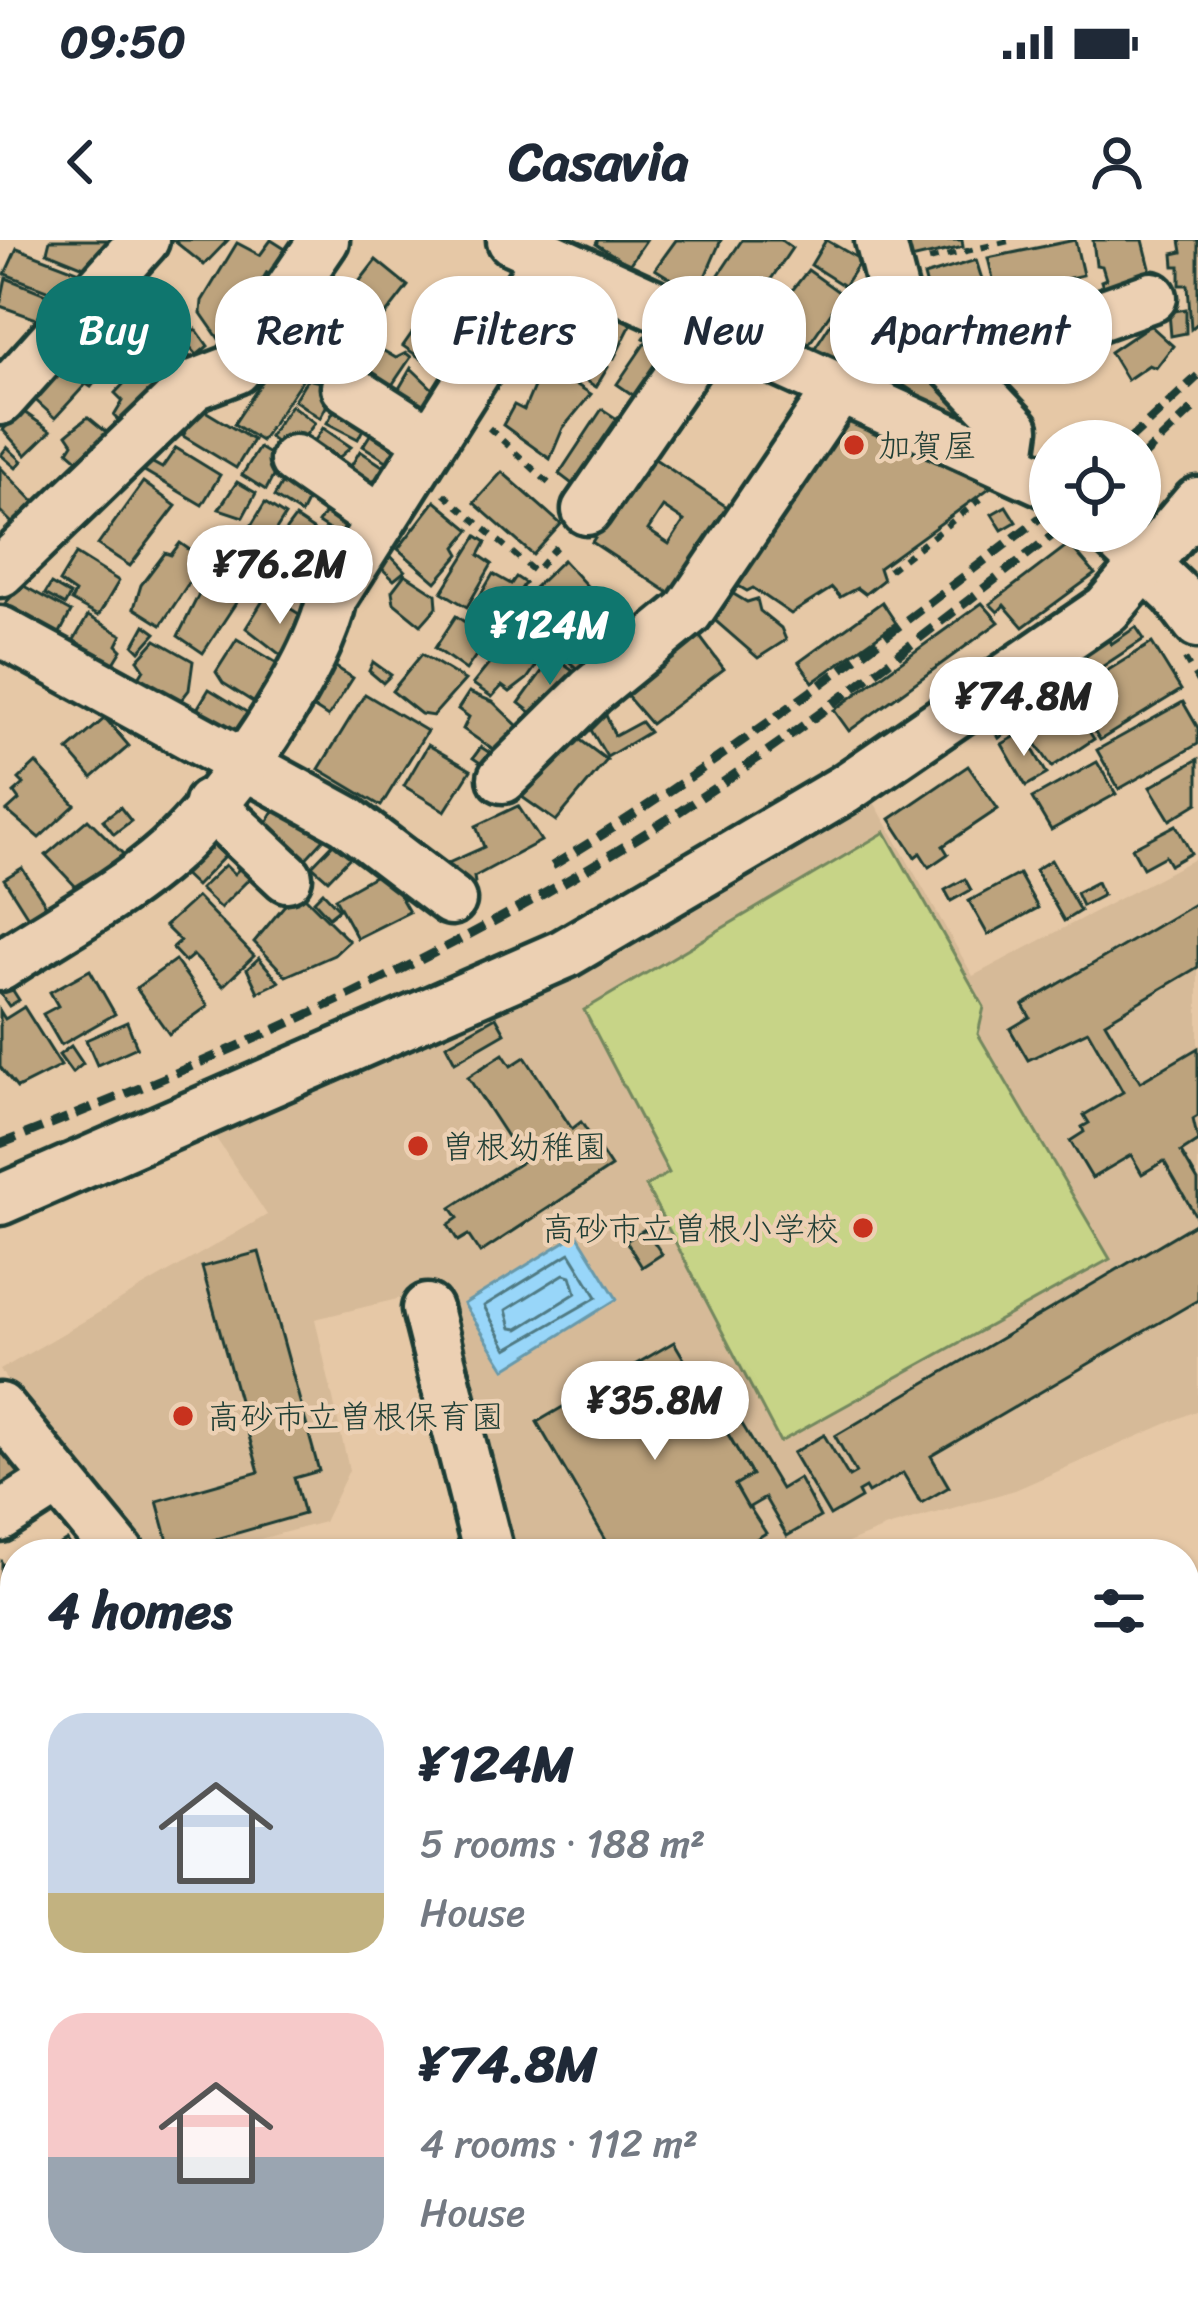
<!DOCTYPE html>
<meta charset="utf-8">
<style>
body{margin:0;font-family:Sriracha,"Klee One",sans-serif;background:#f2f2f3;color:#1f2937;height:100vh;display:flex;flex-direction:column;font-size:45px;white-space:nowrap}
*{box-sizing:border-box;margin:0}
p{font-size:39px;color:#747a83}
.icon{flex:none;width:66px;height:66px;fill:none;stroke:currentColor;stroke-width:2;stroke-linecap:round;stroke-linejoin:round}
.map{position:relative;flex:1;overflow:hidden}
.details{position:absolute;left:0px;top:1299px;width:1200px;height:771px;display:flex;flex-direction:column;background:#fff;border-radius:48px 48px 0 0;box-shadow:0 3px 9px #0004}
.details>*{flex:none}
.banner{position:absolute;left:36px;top:36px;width:1128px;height:108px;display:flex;gap:24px}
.fabs{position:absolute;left:1029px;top:180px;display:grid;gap:24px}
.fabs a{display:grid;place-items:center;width:132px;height:132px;border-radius:50%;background:#fff;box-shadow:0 3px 9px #0004;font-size:60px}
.price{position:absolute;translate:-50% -102px;padding:0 27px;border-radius:42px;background:#fff;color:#222;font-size:39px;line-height:78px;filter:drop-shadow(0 3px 6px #0008)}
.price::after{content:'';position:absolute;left:50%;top:72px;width:36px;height:27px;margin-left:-18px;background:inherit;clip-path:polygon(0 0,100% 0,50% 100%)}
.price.current{background:#0f766e;color:#fff}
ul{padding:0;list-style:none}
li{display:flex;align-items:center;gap:36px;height:300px;padding:0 48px}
li span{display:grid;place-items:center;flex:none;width:336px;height:240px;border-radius:36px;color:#555}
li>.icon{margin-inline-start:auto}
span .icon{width:144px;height:144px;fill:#fffc;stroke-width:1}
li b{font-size:51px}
h2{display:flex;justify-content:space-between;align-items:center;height:144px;padding:0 48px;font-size:51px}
.pill{padding:0 42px;border-radius:48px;background:#fff;box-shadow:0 3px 9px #0004;font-size:42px;line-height:108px}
.pill.current{background:#0f766e;color:#fff}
.status{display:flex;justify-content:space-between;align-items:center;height:84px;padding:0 60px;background:#fff;direction:ltr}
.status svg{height:33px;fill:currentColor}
header{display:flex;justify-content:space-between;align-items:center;height:156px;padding:0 48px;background:#fff;font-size:54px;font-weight:700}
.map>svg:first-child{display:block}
.built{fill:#d6ba98}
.green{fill:#c7d487;stroke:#73885e;stroke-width:3}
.water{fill:#98d6f9;stroke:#6899aa;stroke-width:3}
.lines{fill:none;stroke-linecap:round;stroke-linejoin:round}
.shore{stroke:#4f7a83;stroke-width:3}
.building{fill:#bda37d;stroke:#1f3d34;stroke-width:3;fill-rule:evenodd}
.minor-casing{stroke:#1f3d34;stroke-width:57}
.path{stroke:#1f3d34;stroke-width:6;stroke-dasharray:9 9;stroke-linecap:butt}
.minor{stroke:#ecd0b3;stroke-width:48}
.rail{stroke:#1f3d34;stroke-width:9;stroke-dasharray:18 9;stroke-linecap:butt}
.poi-dot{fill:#c8321e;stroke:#ecd0b3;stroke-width:4.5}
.labels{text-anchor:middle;stroke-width:9;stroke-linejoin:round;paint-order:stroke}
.poi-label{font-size:33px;fill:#1f3d34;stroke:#ecd0b3;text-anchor:start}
</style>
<div class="status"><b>09:50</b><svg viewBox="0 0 49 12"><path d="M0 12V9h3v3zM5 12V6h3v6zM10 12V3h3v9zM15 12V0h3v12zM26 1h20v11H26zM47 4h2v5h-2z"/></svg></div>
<header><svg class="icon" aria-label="back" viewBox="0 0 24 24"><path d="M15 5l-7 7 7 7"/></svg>Casavia<svg class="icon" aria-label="person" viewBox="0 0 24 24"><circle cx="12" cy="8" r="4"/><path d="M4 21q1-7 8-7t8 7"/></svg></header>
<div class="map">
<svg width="1198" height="2069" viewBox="0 0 1198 2069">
<rect width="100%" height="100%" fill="#e6c8a6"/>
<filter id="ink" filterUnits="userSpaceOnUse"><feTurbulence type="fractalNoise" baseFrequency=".00833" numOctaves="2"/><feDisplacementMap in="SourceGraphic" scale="24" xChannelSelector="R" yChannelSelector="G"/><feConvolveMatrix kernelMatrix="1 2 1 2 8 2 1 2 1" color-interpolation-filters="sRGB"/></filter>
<g filter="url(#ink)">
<!-- built -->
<path class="built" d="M870,555L973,736L1198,617V1170L1015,1250L887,1287L821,1314H507L475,1142L430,1051L315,1079L349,1230L324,1282L203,1314H145L59,1215L0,1130L267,975L208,886Z"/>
<!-- green -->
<g class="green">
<path d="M885,592L984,767L978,794L1110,1019L780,1202L646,946L669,933L584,770Z"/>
<path d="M1198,1393V1473L1185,1453V1400Z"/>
<path d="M1185,1500L1198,1519V1615L1185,1622Z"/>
<path d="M15,2027V2055H830L786,2069H70L54,2062L0,2069V2035Z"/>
</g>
<!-- water -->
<path class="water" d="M577,994L617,1059L505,1129L464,1064Z"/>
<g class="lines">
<!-- shore -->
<g class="shore">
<path d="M570,1013L597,1057L507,1109L484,1066Z"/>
<path d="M564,1034L571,1036L576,1053L518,1089L511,1088L506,1070Z"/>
</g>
</g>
<!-- building -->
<g class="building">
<path d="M50,0H125L101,34L47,12Z"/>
<path d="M173,0H228L204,25Z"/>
<path d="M271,0L293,14L277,36L267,32L259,45L266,52L219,99L201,73L202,61L237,3L260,15Z"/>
<path d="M598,0H646L629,25L596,4Z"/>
<path d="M676,0H721L697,55L655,29Z"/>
<path d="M742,0H781L792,8L746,76L708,51Z"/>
<path d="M826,0L861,20L844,46L811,25Z"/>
<path d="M906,0H962L963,7L911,19Z"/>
<path d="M1075,0L1083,35L997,55L988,18Z"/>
<path d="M1093,0H1143L1154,44L1104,51L1101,41L1106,39L1102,26L1096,25Z"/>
<path d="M1180,0H1198V83L1191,89L1188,45H1180V26H1174L1173,14L1182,12Z"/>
<path d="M17,8L88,35L67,58L5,34Z"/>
<path d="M376,20L408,46L384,77L352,51Z"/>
<path d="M976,20L985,49L932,66L924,36Z"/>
<path d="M808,30L843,55L809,104L781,84L787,74L780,66Z"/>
<path d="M134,36L160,49L149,73L122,56Z"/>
<path d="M6,38L68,63L56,86L0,66Z"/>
<path d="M1071,42L1077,63L1059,68L1054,46Z"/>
<path d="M1042,47L1052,83L963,106L953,73Z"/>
<path d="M588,48L637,73L614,118L588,108L560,84L574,58L580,60Z"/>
<path d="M323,50L350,68L261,201L234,184Z"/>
<path d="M850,54L884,79L852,134L814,109Z"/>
<path d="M118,67L143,83L128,109L104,93Z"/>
<path d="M1186,69V93L1171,96L1169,72Z"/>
<path d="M428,70L461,94L457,99L477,113L456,143L403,106Z"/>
<path d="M352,71L366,80L358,91L372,100L361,118L348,109L335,124L323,117Z"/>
<path d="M657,79L691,103L678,120L644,98Z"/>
<path d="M552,81L608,127L596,147L533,106Z"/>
<path d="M82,84L109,99L95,124L67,106Z"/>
<path d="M1150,85L1173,106L1156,128L1149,125L1127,140L1110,112Z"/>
<path d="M196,89L208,106L197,115L184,100Z"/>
<path d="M164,90L192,119L125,187L114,176L123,161L115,153L132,135L125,127Z"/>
<path d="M887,96L944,134L968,160L955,179L903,145L897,151L862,133Z"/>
<path d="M645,103L675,123L646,164L617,144Z"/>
<path d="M111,104L123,109L115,121L105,115Z"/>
<path d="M377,107L396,118L406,113L411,117L386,154L358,135Z"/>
<path d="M66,118L82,134L87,127L100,136L91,147L86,144L55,178L30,155Z"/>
<path d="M411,128L441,157L427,180L393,159Z"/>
<path d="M552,129L591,154L563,188L550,219L503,185L514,165L524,170L536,142L543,144Z"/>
<path d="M307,139L337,146L320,178L294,160Z"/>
<path d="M341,158L366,183L358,199L327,183Z"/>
<path d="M291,165L315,183L292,213L269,197Z"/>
<path d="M841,166L979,231L991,247L879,328L883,340L865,354L857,348L840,357L832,348L791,374L753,348L747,351L730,341Z"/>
<path d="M200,168L253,200L236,228L183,196Z"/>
<path d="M602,169L629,187L584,253L559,234Z"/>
<path d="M21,170L51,191L26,215L3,190Z"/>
<path d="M88,177L110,195L83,224L68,211L73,203L67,194Z"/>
<path d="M378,182L408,202L393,225L363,206Z"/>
<path d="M323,188L351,207L333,223L310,208Z"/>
<path d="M7,207L22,221L16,228L1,215Z"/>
<path d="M176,208L220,235L202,265L136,226L140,216L162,228Z"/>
<path d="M259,208L276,218L278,227L266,250L242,235Z"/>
<path d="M360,211L390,231L375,252L347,233Z"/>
<path d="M649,215L736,273L678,359L592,302ZM663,267L684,281L669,304L648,290Z"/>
<path d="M0,227L40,268L18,289L0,271Z"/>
<path d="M288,232L310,256L301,274L274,257Z"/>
<path d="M502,232L561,284L533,315L474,263Z"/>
<path d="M143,242L176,266L130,326L98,305Z"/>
<path d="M237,242L256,253L243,277L219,269Z"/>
<path d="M435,261L470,290L456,307L460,314L436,342L398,309Z"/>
<path d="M265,263L285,276L271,298L251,286Z"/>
<path d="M332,263L359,283L346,301L318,283Z"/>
<path d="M1006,266L1016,282L1002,290L992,274Z"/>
<path d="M295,278L313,290L304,305L296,301L285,315L274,306Z"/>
<path d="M477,296L486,302L479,315L492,324L467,367L442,352Z"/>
<path d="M323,297L343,311L324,340L303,326Z"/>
<path d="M180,303L204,320L161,385L134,368L141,345L165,313L171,315Z"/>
<path d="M1069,304L1095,334L1023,387L1004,365L998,372L990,364Z"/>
<path d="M385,310L405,331L394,340L375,322Z"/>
<path d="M76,314L119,341L98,376L71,361L75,353L59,342Z"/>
<path d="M563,320L598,358L554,406L514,367Z"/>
<path d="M222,330L247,346L203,413L178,396L206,340Z"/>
<path d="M405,334L436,354L437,367L421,385L394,363L392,351Z"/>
<path d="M493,334L511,344L516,337L525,343L499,382L471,371Z"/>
<path d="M51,344L70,355L65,365L45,354Z"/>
<path d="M22,345L71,372L54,404L0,369Z"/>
<path d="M720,346L747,362L757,359L760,371L781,388L786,400L758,418L703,370Z"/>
<path d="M267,354L317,385L287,420L246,388Z"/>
<path d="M608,362L642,393L608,420L578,391Z"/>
<path d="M882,362L896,383L813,442L799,422Z"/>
<path d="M982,363L999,382L849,491L834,470Z"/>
<path d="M88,376L122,395L117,405L122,410L105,438L65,415Z"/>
<path d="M456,376L488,398L466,430L435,408Z"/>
<path d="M145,385L156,393L140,411L134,405Z"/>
<path d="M1136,387L1144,399L1070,448L1056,427L1105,394L1111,404Z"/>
<path d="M513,393L525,400L530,397L546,412L527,439L510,452L502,446L492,457L473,444L501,409L499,394Z"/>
<path d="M575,393L599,417L583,434L558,412Z"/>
<path d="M697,393L724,429L651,484L626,455Z"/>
<path d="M237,399L287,429L258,465L223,443L216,432Z"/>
<path d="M156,400L193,421L189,450L172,472L136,442L144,429L138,420Z"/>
<path d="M1152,403L1181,450L1100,500L1071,453Z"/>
<path d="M422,414L465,440L433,476L421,474L392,451Z"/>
<path d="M553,416L583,437L542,481L519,463Z"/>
<path d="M373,422L391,435L383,443L369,431Z"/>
<path d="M331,424L353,438L328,477L305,462Z"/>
<path d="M1053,428L1069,454L1020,481L1011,467L1023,460L1018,451Z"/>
<path d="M209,449L258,479L231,510L191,479Z"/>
<path d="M469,452L493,462L524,492L506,519L463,489L469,477L458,469Z"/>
<path d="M365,454L427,491L381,566L319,529Z"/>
<path d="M1069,461L1094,499L1052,527L1031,496L1060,477L1055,470Z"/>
<path d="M1183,462L1198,488V504L1119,549L1097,510Z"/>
<path d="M1000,470L1013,488L999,498L987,477Z"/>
<path d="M606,475L615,496L641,482L649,492L607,517L591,490Z"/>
<path d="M105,478L129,506L92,538L68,510Z"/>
<path d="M1023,492L1047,534L1026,546L1002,504Z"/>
<path d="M575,496L607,520L556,581L522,557Z"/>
<path d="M428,505L471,530L445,571L404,546Z"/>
<path d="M481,507L502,521L492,531L473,518Z"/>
<path d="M1198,519V563L1170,580L1150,547Z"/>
<path d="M1097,522L1116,554L1051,590L1032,558Z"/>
<path d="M36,523L75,565L39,598L7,571L19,560L14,553L24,544L19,539Z"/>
<path d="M968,526L998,569L943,606L948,614L929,627L920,613L915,617L890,579Z"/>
<path d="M282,557L334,588L300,625L262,591Z"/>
<path d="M518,566L541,601L474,637L475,643L459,653L433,630L484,607L476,586Z"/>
<path d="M120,567L131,581L114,594L103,580Z"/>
<path d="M88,579L130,621L78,649L46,615Z"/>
<path d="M1176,585L1191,613L1170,625L1165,616L1143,628L1132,608Z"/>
<path d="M204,596L225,616L196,646L175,626Z"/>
<path d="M339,598L355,612L328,640L312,626Z"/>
<path d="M1051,620L1080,671L1064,681L1035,630Z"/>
<path d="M225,625L234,634L240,628L251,637L220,668L200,649Z"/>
<path d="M22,628L46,665L28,677L4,639Z"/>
<path d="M385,630L409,672L357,698L335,658Z"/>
<path d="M1019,634L1038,668L988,695L969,661Z"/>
<path d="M965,639L971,650L951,661L945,650Z"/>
<path d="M1097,642L1103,655L1082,666L1076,653Z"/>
<path d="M323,652L339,669L329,677L314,661Z"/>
<path d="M303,655L349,701L334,715L286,736L254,702L284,666Z"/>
<path d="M197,657L254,716L223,746L193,715L185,722L172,708L180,701L165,686Z"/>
<path d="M1198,662V727L1105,782L1140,842L1198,808V876L1193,879L1198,901L1181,912L1198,941V980L1164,921L1142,934L1131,915L1092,938L1070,901L1084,892L1082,887L1089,883L1084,875L1123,852L1088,791L1028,820L1010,789L1030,777L1023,765Z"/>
<path d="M259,718L279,742L258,752L247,729Z"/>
<path d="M175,720L208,766L169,794L136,748Z"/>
<path d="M90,730L115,774L61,805L43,774L58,766L50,752Z"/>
<path d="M5,738L19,760L9,766L0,753Z"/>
<path d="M24,767L61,826L17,848L0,827V771L5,779Z"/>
<path d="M496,777L505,793L455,822L446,805Z"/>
<path d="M127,782L137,807L97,825L86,800Z"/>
<path d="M71,806L83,824L72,833L59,815Z"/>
<path d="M503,814L511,826L525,817L572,889L581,882L611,927L480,1013L468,995L458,1001L448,985L458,978L451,968L523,921L468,837Z"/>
<path d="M1198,982V1060L931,1216L949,1247L921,1263L903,1233L868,1253L865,1248L858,1252L861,1258L830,1276L793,1213L824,1195L849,1237L856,1233L835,1196Z"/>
<path d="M645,989L662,1014L642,1027L626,1001Z"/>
<path d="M259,1012L319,1231L294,1238L304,1274L171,1312L157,1261L259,1232L202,1027Z"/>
<path d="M674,1102L752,1235L735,1245L766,1293L731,1314H614L537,1182Z"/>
<path d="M721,1149L781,1249L799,1238L820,1277L787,1296L765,1258L748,1268L735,1245L752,1235L707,1158Z"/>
<path d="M0,1192L30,1231L0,1254Z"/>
<path d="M67,1300L76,1314H44Z"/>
<path d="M2,1323L15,1342V1412L8,1417L0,1404Z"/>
<path d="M1198,1623V1678L1189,1683L1185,1630Z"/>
<path d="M1186,1694L1198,1714V1775L1185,1779Z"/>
<path d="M1185,1845L1191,1857L1198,1854V1909L1185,1914Z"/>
<path d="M1198,1941V1974L1185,1976V1942Z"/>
<path d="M1192,2033L1198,2040V2069H1166L1159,2061L1166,2055H1185V2039Z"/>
<path d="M937,2055L944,2065L960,2058L965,2069H913Z"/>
<path d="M1054,2055H1082L1088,2069H1025Z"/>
</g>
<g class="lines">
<!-- minor casing -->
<g class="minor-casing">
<g id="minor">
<path d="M512,0L1050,244"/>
<path d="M880,0L897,66L1014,189L1009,224"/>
<path d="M955,127L1152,57"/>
<path d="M346,147L431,201"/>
<path d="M0,160L144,0"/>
<path d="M295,220L381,280"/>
<path d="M587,270L711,90"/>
<path d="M1110,291L1176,354L1198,383"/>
<path d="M0,332L194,145L236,129L324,0"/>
<path d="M0,391L346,580L451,660"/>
<path d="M503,538L591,451L688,372L840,148"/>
<path d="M209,564L287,637"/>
<path d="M0,726C55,689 120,656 169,612C225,562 317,430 332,358L548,17"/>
<path d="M0,960L564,714L845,549L1107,369L1198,262"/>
<path d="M427,1069L489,1314"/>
<path d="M0,1168L120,1314"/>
<path d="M0,1277L58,1240"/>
<path d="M1185,1379L1198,1372"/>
<path d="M1185,1482L1198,1502"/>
<path d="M1190,1803L1198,1822"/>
<path d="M0,1995L15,1987"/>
<path d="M1185,2005L1198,2004"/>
<path d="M1128,2055L1132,2069"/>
<path d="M985,2062L1000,2055"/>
</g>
</g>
<!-- path -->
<g class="path">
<path d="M929,20L1013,0"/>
<path d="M489,188L554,248"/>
<path d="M444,254L535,332L561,301"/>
<path d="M889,330L981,259"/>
<path d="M1185,419L1198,442"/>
<path d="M1185,1609L1198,1602"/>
<path d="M59,2055L66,2069"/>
<path d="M572,2055L576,2069"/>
<path d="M93,2069L206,2055"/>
</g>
<!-- minor -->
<use href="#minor" class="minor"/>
<!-- rail -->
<g class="rail">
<path d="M1128,201L1198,136"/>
<path d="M1140,219L1198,164"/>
<path d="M552,626C727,520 888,395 1050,270"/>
<path d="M0,904C235,813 466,710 677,573C809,487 933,387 1058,291"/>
</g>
</g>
</g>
<!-- markers -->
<g class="poi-dot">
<circle cx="854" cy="205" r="12"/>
<circle cx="418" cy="906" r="12"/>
<circle cx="863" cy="988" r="12"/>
<circle cx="183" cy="1176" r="12"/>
</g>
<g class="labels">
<!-- poi labels -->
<g class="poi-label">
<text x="878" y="217">加賀屋</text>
<text x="442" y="918">曽根幼稚園</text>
<text x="839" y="1000" text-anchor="end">高砂市立曽根小学校</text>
<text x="207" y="1188">高砂市立曽根保育園</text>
</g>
</g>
</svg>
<div class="fabs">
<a><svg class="icon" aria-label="locate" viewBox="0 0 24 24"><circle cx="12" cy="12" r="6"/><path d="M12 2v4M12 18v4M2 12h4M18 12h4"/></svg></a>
</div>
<b class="price" style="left:280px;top:387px">¥76.2M</b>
<b class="price current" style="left:550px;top:448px">¥124M</b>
<b class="price" style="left:1024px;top:519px">¥74.8M</b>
<b class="price" style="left:655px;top:1223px">¥35.8M</b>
<div class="banner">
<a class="pill current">Buy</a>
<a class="pill">Rent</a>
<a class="pill">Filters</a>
<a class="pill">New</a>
<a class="pill">Apartment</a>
</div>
<section class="details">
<h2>4 homes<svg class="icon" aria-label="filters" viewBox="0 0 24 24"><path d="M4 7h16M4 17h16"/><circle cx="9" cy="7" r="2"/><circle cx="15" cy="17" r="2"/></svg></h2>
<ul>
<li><span style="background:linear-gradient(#c9d6e8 75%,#c2b280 0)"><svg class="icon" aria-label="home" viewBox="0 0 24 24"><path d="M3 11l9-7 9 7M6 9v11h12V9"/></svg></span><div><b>¥124M</b><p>5 rooms · 188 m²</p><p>House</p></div></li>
<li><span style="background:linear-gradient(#f6c9c9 60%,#9aa5b1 0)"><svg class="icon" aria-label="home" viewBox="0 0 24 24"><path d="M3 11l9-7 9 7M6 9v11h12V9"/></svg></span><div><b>¥74.8M</b><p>4 rooms · 112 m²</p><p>House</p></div></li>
</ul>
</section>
</div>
